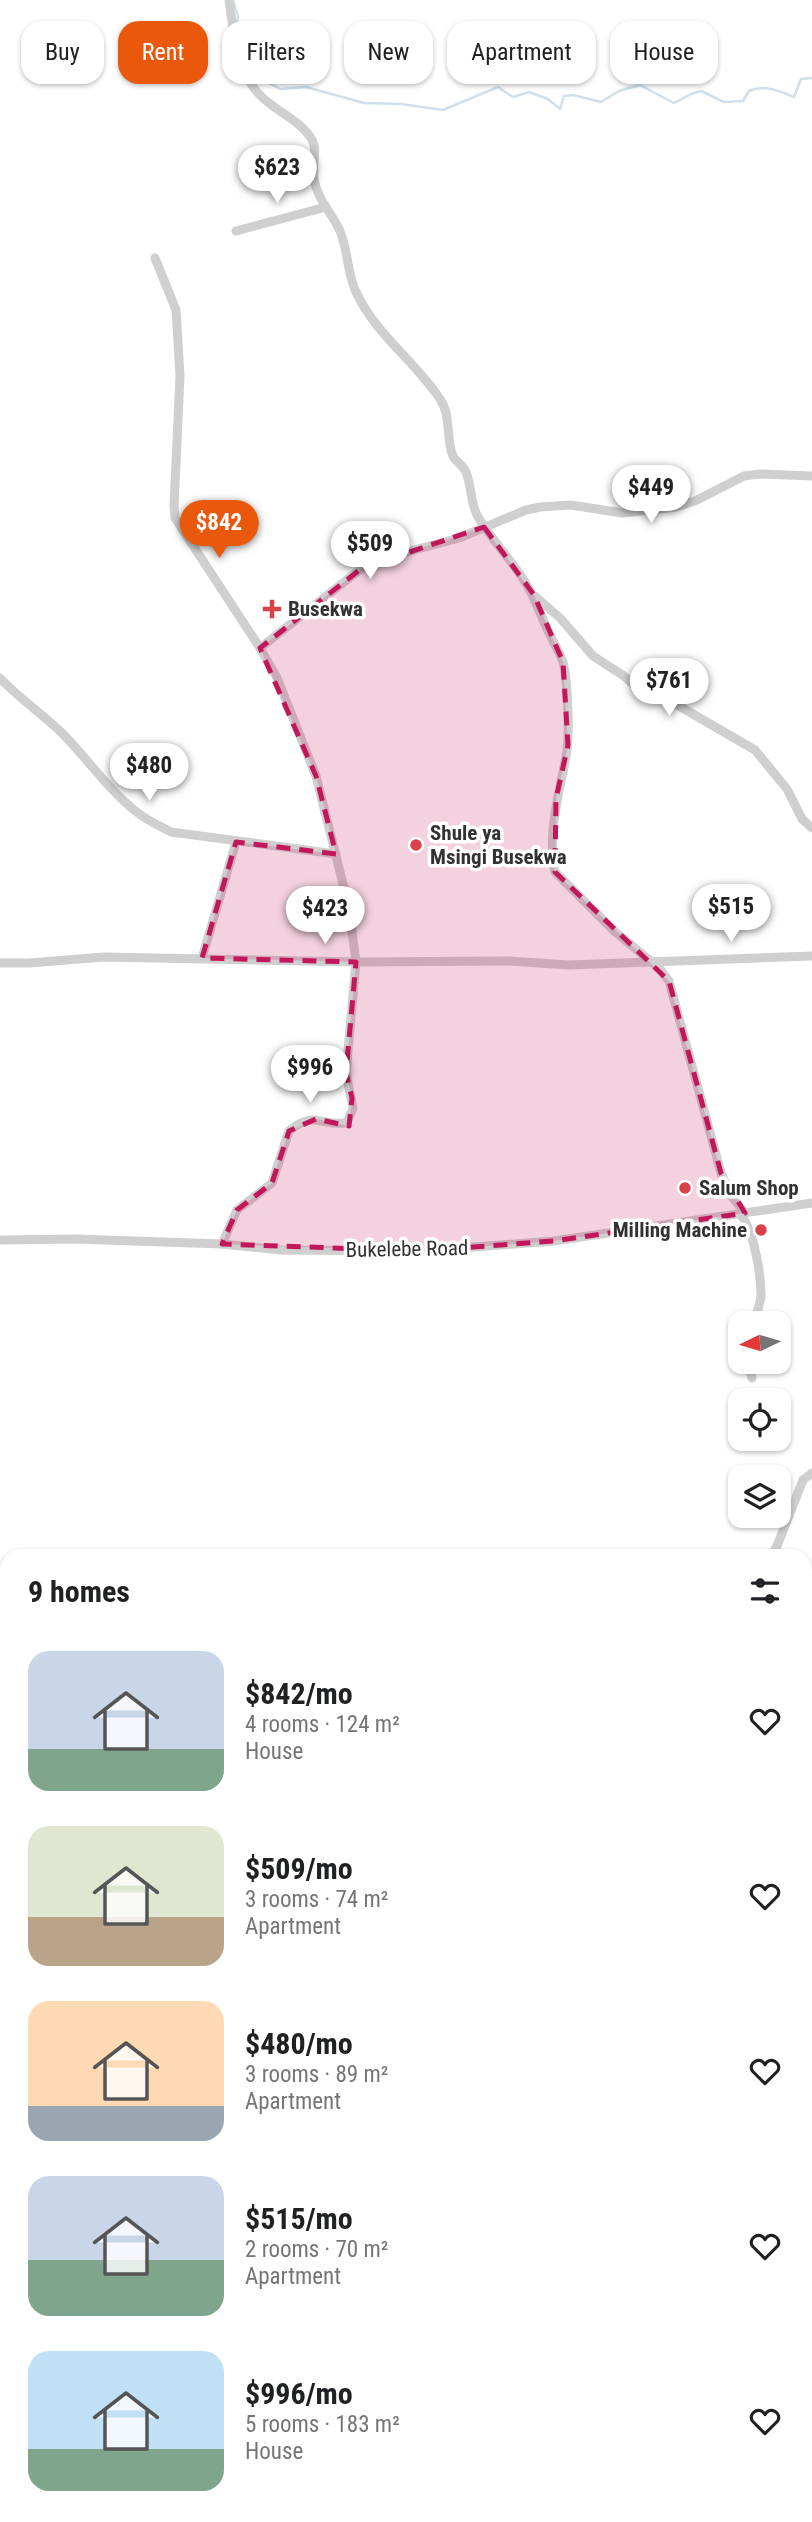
<!DOCTYPE html>
<meta charset="utf-8">
<style>
body{margin:0;font-family:"Roboto Condensed",sans-serif;background:#f6f6f6;color:#202124;height:100vh;display:flex;flex-direction:column;font-size:26px;white-space:nowrap}
*{box-sizing:border-box;margin:0}
p{font-size:23px;color:#757577}
.icon{flex:none;width:38px;height:38px;fill:none;stroke:currentColor;stroke-width:2;stroke-linecap:round;stroke-linejoin:round}
.map{position:relative;flex:1;overflow:hidden}
.sheet{position:absolute;left:0px;top:1549px;width:812px;height:975px;display:flex;flex-direction:column;background:#fff;border-radius:21px 21px 0 0;box-shadow:0 2px 5px #0004}
.sheet>*{flex:none}
.hud{position:absolute;left:21px;top:21px;width:770px;height:63px;display:flex;gap:14px}
.needle{width:46px;rotate:265deg}
.buttons{position:absolute;left:728px;top:1311px;display:grid;gap:14px}
.buttons a{display:grid;place-items:center;width:63px;height:63px;border-radius:14px;background:#fff;box-shadow:0 2px 5px #0004;font-size:35px}
.price{position:absolute;translate:-50% -60px;padding:0 16px;border-radius:24px;background:#fff;color:#222;font-size:23px;line-height:46px;filter:drop-shadow(0 2px 4px #0008)}
.price::after{content:'';position:absolute;left:50%;top:42px;width:21px;height:16px;margin-left:-10px;background:inherit;clip-path:polygon(0 0,100% 0,50% 100%)}
.price.selected{background:#ea580c;color:#fff}
ul{padding:0;list-style:none}
li{display:flex;align-items:center;gap:21px;height:175px;padding:0 28px}
li span{display:grid;place-items:center;flex:none;width:196px;height:140px;border-radius:21px;color:#555}
li>.icon{margin-inline-start:auto}
span .icon{width:84px;height:84px;fill:#fffc;stroke-width:1}
li b{font-size:30px}
h2{display:flex;justify-content:space-between;align-items:center;height:84px;padding:0 28px;font-size:30px}
.tag{padding:0 24px;border-radius:21px;background:#fff;box-shadow:0 2px 5px #0004;font-size:24px;line-height:63px}
.tag.selected{background:#ea580c;color:#fff}
.map>svg:first-child{display:block}
.lines{fill:none;stroke-linecap:round;stroke-linejoin:round}
.stream{stroke:#cfe0eb;stroke-width:2.5}
.street{stroke:#cfcfcf;stroke-width:9}
.marked{fill:#c2185b;fill-opacity:0.2;stroke:#c2185b;stroke-width:5;stroke-dasharray:14 9;stroke-linejoin:round}
.poi-dot{fill:#db4148;stroke:#fff;stroke-width:2.5}
.labels{text-anchor:middle;stroke-width:7;stroke-linejoin:round;paint-order:stroke}
.poi-label{font-size:21px;font-weight:bold;fill:#323232;stroke:#fff;text-anchor:start}
.street-label{font-size:21px;fill:#323232;stroke:#fff}
</style>
<div class="map">
<svg width="812" height="2522" viewBox="0 0 812 2522">
<rect width="100%" height="100%" fill="#fff"/>
<g class="lines">
<!-- stream -->
<g class="stream">
<path d="M233,0L238,16L237,27"/>
<path d="M239,48L260,61L264,80L280,89L306,87L364,103L401,104L443,110L498,87L513,97L529,92L548,99L560,109L564,96L573,95L601,102L619,91L640,85L674,103L691,94L701,91L724,102L743,101L749,91C764,84 779,91 794,97L801,79L812,78"/>
</g>
<!-- street -->
<g class="street">
<path d="M229,0C234,33 236,74 263,98C278,112 299,120 311,138C319,150 311,166 314,179C317,199 332,213 340,231C348,250 347,273 356,292C376,335 415,361 440,399C452,417 445,437 453,456C456,462 463,465 466,472C472,487 470,503 478,517C490,537 506,554 519,573C532,590 538,609 547,629C552,640 559,651 563,662C568,682 570,738 566,757C559,793 547,835 555,872L613,930L660,969L669,981L721,1173L732,1197L745,1213"/>
<path d="M236,231L326,207"/>
<path d="M155,258L176,310L180,376L174,506L175,518L260,648L277,678L316,776L349,908L356,962L346,1073L353,1108L348,1120L344,1123C322,1126 313,1110 289,1131L272,1183L237,1210L222,1244"/>
<path d="M535,596L561,619L593,656L624,676L636,687L679,706L755,750L787,789L802,819L812,828"/>
<path d="M260,648L362,568L403,553L459,538L526,510L540,507L571,505L622,513L651,510L676,507L695,501L744,476L760,474L812,476"/>
<path d="M0,678C19,698 41,713 61,732C87,758 109,791 138,813C148,821 160,826 171,832L336,854"/>
<path d="M202,958L236,842"/>
<path d="M0,963H29L104,957L356,962L509,961L569,965L812,956"/>
<path d="M740,1214C754,1230 761,1274 761,1296C760,1305 756,1314 754,1323"/>
<path d="M0,1240L76,1239L222,1244L280,1250L421,1251L554,1241L812,1203"/>
<path d="M747,1362L752,1378"/>
<path d="M771,1556L777,1546L803,1480L812,1473"/>
<path d="M0,1619L7,1633"/>
<path d="M805,1710L812,1714"/>
<path d="M805,1786L812,1777"/>
<path d="M0,1867L7,1868"/>
<path d="M805,1867L812,1869"/>
<path d="M805,2379L812,2378"/>
<path d="M0,2513L5,2522"/>
<path d="M257,2516L260,2522"/>
<path d="M528,2516L533,2522"/>
<path d="M35,2522L41,2516"/>
<path d="M319,2522L320,2516"/>
</g>
</g>
<!-- marked area -->
<path class="marked" d="M484,527L534,595L563,662L568,745L556,799L555,872L669,981L721,1173L745,1213L554,1241L421,1251L222,1244L237,1210L272,1183L289,1131L316,1119L349,1126L352,1098L346,1073L356,962L202,958L236,842L336,854L316,776L260,648L362,568Z"/>
<!-- markers -->
<g class="poi-dot">
<path d="M268.5 598.5h7v7h7v7h-7v7h-7v-7h-7v-7h7z"/>
<circle cx="416" cy="845" r="7"/>
<circle cx="685" cy="1188" r="7"/>
<circle cx="761" cy="1230" r="7"/>
</g>
<g class="labels">
<!-- poi labels -->
<g class="poi-label">
<text x="288" y="616">Busekwa</text>
<text x="430" y="840">Shule ya<tspan x="430" dy="24">Msingi Busekwa</tspan></text>
<text x="699" y="1195">Salum Shop</text>
<text x="747" y="1237" text-anchor="end">Milling Machine</text>
</g>
<!-- street labels -->
<g class="street-label">
<text transform="translate(407 1249) rotate(-1)" y="7">Bukelebe Road</text>
</g>
</g>
</svg>
<div class="buttons">
<a><svg class="needle" viewBox="-14 -14 28 28"><path d="M0-13l5 13h-10z" fill="#e53935"/><path d="M0 13l5-13h-10z" fill="#757577"/></svg></a>
<a><svg class="icon" aria-label="locate" viewBox="0 0 24 24"><circle cx="12" cy="12" r="6"/><path d="M12 2v4M12 18v4M2 12h4M18 12h4"/></svg></a>
<a><svg class="icon" aria-label="layers" viewBox="0 0 24 24"><path d="M12 4l9 5-9 5-9-5zM3 14l9 5 9-5"/></svg></a>
</div>
<b class="price" style="left:277px;top:205px">$623</b>
<b class="price" style="left:651px;top:525px">$449</b>
<b class="price selected" style="left:219px;top:560px">$842</b>
<b class="price" style="left:370px;top:581px">$509</b>
<b class="price" style="left:669px;top:718px">$761</b>
<b class="price" style="left:149px;top:803px">$480</b>
<b class="price" style="left:731px;top:944px">$515</b>
<b class="price" style="left:325px;top:946px">$423</b>
<b class="price" style="left:310px;top:1105px">$996</b>
<div class="hud">
<a class="tag">Buy</a>
<a class="tag selected">Rent</a>
<a class="tag">Filters</a>
<a class="tag">New</a>
<a class="tag">Apartment</a>
<a class="tag">House</a>
</div>
<section class="sheet">
<h2>9 homes<svg class="icon" aria-label="filters" viewBox="0 0 24 24"><path d="M4 7h16M4 17h16"/><circle cx="9" cy="7" r="2"/><circle cx="15" cy="17" r="2"/></svg></h2>
<ul>
<li><span style="background:linear-gradient(#c9d6e8 70%,#7fa58c 0)"><svg class="icon" aria-label="home" viewBox="0 0 24 24"><path d="M3 11l9-7 9 7M6 9v11h12V9"/></svg></span><div><b>$842/mo</b><p>4 rooms · 124 m²</p><p>House</p></div><svg class="icon" aria-label="heart" viewBox="0 0 24 24"><path d="M12 20l-8-8c-3-5 5-10 8-4 3-6 11-1 8 4z"/></svg></li>
<li><span style="background:linear-gradient(#dfe7d0 65%,#b9a48a 0)"><svg class="icon" aria-label="home" viewBox="0 0 24 24"><path d="M3 11l9-7 9 7M6 9v11h12V9"/></svg></span><div><b>$509/mo</b><p>3 rooms · 74 m²</p><p>Apartment</p></div><svg class="icon" aria-label="heart" viewBox="0 0 24 24"><path d="M12 20l-8-8c-3-5 5-10 8-4 3-6 11-1 8 4z"/></svg></li>
<li><span style="background:linear-gradient(#ffd9b3 75%,#9aa5b1 0)"><svg class="icon" aria-label="home" viewBox="0 0 24 24"><path d="M3 11l9-7 9 7M6 9v11h12V9"/></svg></span><div><b>$480/mo</b><p>3 rooms · 89 m²</p><p>Apartment</p></div><svg class="icon" aria-label="heart" viewBox="0 0 24 24"><path d="M12 20l-8-8c-3-5 5-10 8-4 3-6 11-1 8 4z"/></svg></li>
<li><span style="background:linear-gradient(#c9d6e8 60%,#7fa58c 0)"><svg class="icon" aria-label="home" viewBox="0 0 24 24"><path d="M3 11l9-7 9 7M6 9v11h12V9"/></svg></span><div><b>$515/mo</b><p>2 rooms · 70 m²</p><p>Apartment</p></div><svg class="icon" aria-label="heart" viewBox="0 0 24 24"><path d="M12 20l-8-8c-3-5 5-10 8-4 3-6 11-1 8 4z"/></svg></li>
<li><span style="background:linear-gradient(#bfe0f5 70%,#7fa58c 0)"><svg class="icon" aria-label="home" viewBox="0 0 24 24"><path d="M3 11l9-7 9 7M6 9v11h12V9"/></svg></span><div><b>$996/mo</b><p>5 rooms · 183 m²</p><p>House</p></div><svg class="icon" aria-label="heart" viewBox="0 0 24 24"><path d="M12 20l-8-8c-3-5 5-10 8-4 3-6 11-1 8 4z"/></svg></li>
</ul>
</section>
</div>
